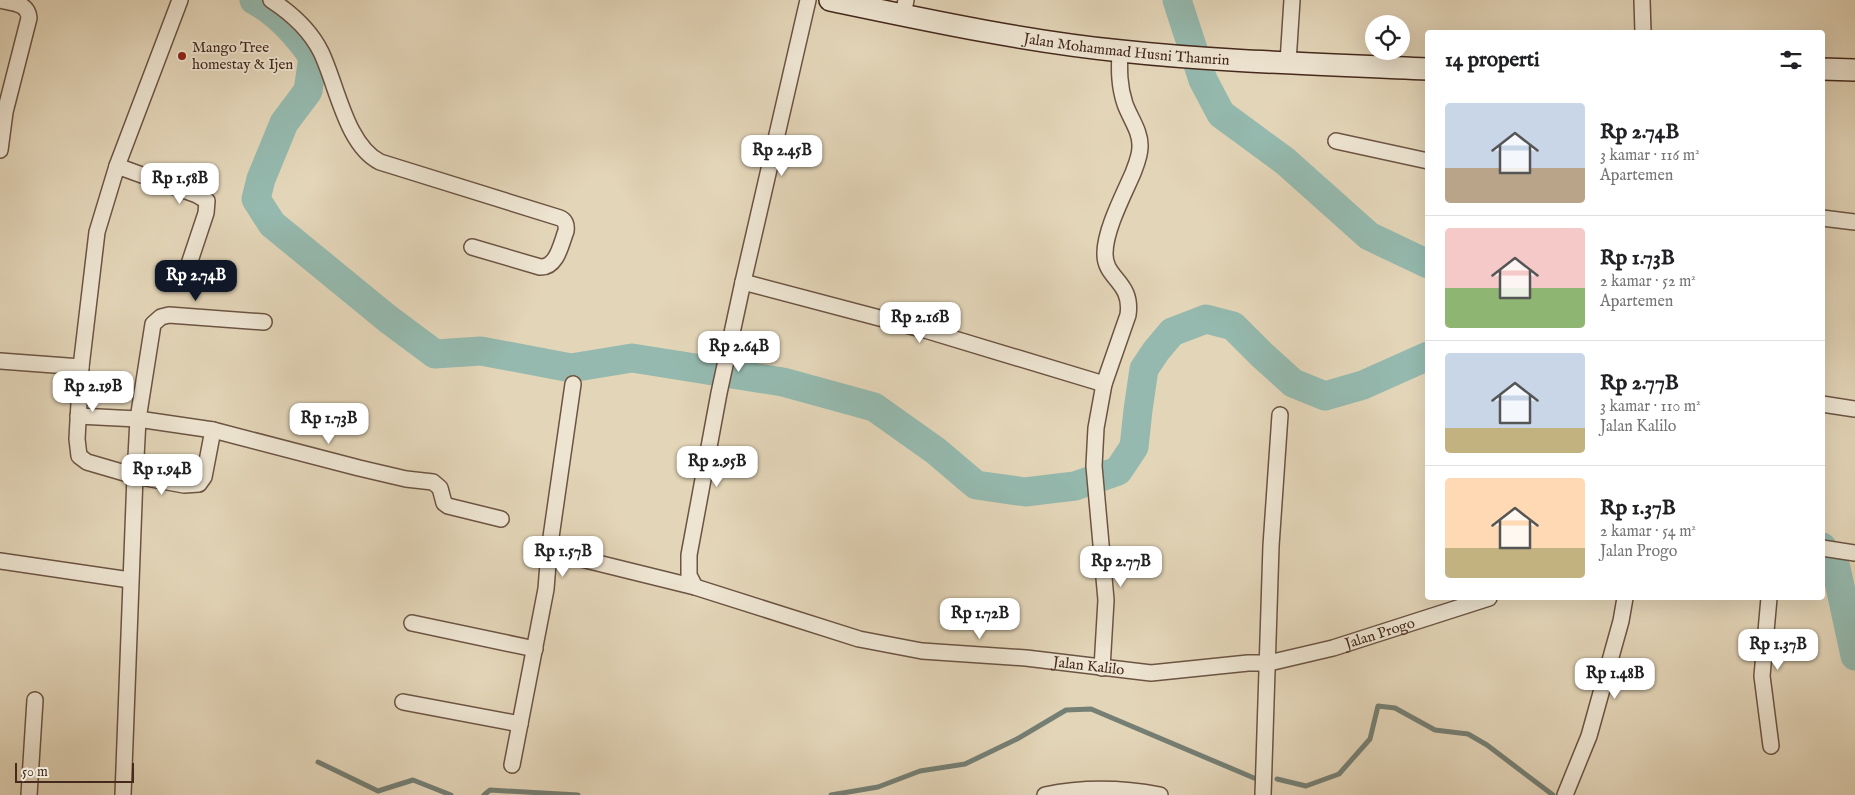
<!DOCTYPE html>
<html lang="id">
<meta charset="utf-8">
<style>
body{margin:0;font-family:"IM FELL English",serif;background:#f2f2f2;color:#202124;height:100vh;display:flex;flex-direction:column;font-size:19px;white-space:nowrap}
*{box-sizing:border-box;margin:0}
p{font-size:16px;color:#757577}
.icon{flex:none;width:28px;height:28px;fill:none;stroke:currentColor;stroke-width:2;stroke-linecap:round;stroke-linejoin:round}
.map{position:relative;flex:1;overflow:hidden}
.drawer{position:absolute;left:1425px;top:30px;width:400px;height:570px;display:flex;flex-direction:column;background:#fff;border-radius:5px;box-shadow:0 5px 20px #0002}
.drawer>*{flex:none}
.controls{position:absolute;left:1365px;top:15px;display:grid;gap:10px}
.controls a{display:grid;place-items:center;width:45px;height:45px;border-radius:50%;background:#fff;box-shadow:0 5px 20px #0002;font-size:25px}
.scale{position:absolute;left:15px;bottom:12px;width:119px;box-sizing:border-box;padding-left:5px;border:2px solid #45291c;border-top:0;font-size:14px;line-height:18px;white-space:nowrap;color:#45291c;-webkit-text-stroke:4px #ede4d1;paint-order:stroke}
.price{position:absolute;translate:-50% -42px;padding:0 11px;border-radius:10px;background:#fff;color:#222;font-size:16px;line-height:32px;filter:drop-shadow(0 1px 2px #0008)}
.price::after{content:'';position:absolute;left:50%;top:30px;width:15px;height:11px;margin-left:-8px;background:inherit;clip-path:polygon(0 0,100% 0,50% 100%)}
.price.active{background:#111827;color:#fff}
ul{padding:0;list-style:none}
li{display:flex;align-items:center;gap:15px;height:125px;padding:0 20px}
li+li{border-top:1px solid #e0e0e0}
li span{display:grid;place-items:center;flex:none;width:140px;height:100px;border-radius:5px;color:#555}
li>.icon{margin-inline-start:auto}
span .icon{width:60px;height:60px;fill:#fffc;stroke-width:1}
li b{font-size:21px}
h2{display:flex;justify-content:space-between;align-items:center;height:60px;padding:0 20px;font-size:21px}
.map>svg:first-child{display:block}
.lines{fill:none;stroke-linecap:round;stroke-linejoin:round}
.stream{stroke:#757f74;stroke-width:5}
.river{stroke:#95b9ae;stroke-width:29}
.street-casing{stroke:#6c5443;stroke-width:18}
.secondary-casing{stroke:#45291c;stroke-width:24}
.street{stroke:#ede4d1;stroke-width:15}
.secondary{stroke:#ede4d1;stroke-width:21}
.poi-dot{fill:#8f2418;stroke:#ede4d1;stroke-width:2}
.labels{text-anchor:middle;stroke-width:4;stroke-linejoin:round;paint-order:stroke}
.poi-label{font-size:15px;fill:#45291c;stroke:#ede4d1;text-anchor:start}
.street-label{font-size:15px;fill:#45291c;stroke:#ede4d1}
</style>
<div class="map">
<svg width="1855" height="795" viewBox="0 0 1855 795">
<rect width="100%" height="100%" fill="#e3d5b8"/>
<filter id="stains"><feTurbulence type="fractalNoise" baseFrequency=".004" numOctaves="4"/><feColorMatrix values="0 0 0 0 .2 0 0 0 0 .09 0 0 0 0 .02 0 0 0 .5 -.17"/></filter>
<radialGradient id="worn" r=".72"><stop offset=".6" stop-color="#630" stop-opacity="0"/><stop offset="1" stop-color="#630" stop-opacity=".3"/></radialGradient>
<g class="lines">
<!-- stream -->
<g class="stream">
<path d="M318,762L378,791L413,780L451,795"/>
<path d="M1277,779L1306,786L1339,774L1370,739L1378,706L1395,708L1435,730L1468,734L1487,745L1553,795"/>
<path d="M484,795L490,790L578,795"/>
<path d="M831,795L878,787L920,771L965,764L1017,739L1066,710L1091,709L1254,778"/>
</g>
<!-- river -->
<g class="river">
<path d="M254,0C278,13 297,34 313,57L308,91L284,123L261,179L256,199L272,224L388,319L435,354L481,351L571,368L632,358L783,382L874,407L936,451L976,485L1025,492L1075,486L1118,471L1134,447L1138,410L1144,369L1156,351L1172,332L1206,319L1233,326L1261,354L1293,383L1325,396L1363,385L1428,356"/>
<path d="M1177,0L1203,80L1221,114L1285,161L1369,236L1428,264"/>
<path d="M1822,547L1836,568L1855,656"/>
</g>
<!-- street casing -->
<g class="street-casing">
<g id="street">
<path d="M271,0C291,13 310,30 321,52C337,85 346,145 380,162L560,218C565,220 567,225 566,231C561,244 557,268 540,267L472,247"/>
<path d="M1642,0L1643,32"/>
<path d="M903,15L906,0"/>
<path d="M1288,62L1292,0"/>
<path d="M1336,141L1428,161"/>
<path d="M0,150L5,112L29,18C28,3 13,3 0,0"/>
<path d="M117,166L197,195L207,201L206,213L187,270"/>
<path d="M1822,218L1855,222"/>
<path d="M743,282L925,330L1104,384"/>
<path d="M0,361L81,367"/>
<path d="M1822,404L1855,409"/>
<path d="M78,416L138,419L213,430L359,468L406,479L433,482L440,488L444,503L448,506L501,519"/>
<path d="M213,430L204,477L199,484L184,485L135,476L138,419L153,324L161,317L169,315L264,322"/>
<path d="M1822,548L1855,553"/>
<path id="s1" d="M549,551L695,587L859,639L922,651L1026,658L1151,673L1248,663H1269L1333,648L1489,598"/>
<path d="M0,561L130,580"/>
<path d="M695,587L689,575V555L719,393L743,282L808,0"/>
<path d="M1769,598L1762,676L1771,746"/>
<path d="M412,623L535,649"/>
<path d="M1102,668L1106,600L1094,466L1096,428L1104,384L1128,315C1133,281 1104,279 1105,253C1105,230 1124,194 1133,173C1136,165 1140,156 1140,147C1141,132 1130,118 1125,104C1119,86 1119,70 1120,51"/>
<path d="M403,702L520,724"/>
<path d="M512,765L546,589L549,551L573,384"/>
<path d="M29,795L35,700"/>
<path d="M123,795L135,476L87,462L79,456L77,439L81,367L97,232L117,166L180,0"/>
<path d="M1045,795C1083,787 1123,788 1160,795"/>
<path d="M1263,795L1271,546L1280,415"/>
<path d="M1565,795L1589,736L1621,621L1625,598"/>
</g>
</g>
<!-- secondary casing -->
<g class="secondary-casing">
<g id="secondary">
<path id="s2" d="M830,0C926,20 1023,41 1121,51C1223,62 1325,64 1428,69"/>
<path d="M1822,69L1855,70"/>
</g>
</g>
<!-- street -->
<use href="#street" class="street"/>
<!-- secondary -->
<use href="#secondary" class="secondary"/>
</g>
<!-- markers -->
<circle class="poi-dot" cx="182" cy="56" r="5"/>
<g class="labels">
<!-- poi labels -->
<g class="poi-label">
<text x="192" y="52">Mango Tree<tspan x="192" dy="17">homestay &amp; Ijen</tspan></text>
</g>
<!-- street labels -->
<g class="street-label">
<text dy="5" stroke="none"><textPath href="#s2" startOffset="301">Jalan Mohammad Husni Thamrin</textPath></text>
<text dy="5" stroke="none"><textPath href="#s1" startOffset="850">Jalan Progo</textPath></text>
<text dy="5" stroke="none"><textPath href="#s1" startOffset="554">Jalan Kalilo</textPath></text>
</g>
</g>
<rect width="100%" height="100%" filter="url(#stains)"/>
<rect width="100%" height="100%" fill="url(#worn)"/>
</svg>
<div class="controls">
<a><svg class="icon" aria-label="locate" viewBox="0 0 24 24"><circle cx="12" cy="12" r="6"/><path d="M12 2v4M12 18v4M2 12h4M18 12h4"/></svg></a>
</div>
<div class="scale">50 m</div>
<b class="price" style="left:782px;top:177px">Rp 2.45B</b>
<b class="price" style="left:180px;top:205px">Rp 1.58B</b>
<b class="price active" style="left:196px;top:302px">Rp 2.74B</b>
<b class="price" style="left:920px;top:344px">Rp 2.16B</b>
<b class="price" style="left:739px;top:373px">Rp 2.64B</b>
<b class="price" style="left:93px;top:413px">Rp 2.19B</b>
<b class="price" style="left:329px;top:445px">Rp 1.73B</b>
<b class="price" style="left:717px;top:488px">Rp 2.95B</b>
<b class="price" style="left:162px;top:496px">Rp 1.94B</b>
<b class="price" style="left:563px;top:578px">Rp 1.57B</b>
<b class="price" style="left:1121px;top:588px">Rp 2.77B</b>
<b class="price" style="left:980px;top:640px">Rp 1.72B</b>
<b class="price" style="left:1778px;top:671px">Rp 1.37B</b>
<b class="price" style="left:1615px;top:700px">Rp 1.48B</b>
<section class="drawer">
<h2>14 properti<svg class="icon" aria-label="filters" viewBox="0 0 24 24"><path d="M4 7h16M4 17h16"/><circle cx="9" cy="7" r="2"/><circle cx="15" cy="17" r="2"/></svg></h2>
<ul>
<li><span style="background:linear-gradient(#c9d6e8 65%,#b9a48a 0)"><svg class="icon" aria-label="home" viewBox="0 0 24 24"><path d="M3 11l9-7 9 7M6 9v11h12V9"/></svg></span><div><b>Rp 2.74B</b><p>3 kamar · 116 m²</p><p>Apartemen</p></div></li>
<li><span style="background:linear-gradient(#f6c9c9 60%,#8fb573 0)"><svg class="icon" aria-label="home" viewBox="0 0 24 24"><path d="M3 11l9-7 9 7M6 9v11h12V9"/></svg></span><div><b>Rp 1.73B</b><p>2 kamar · 52 m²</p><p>Apartemen</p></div></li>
<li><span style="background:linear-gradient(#c9d6e8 75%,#c2b280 0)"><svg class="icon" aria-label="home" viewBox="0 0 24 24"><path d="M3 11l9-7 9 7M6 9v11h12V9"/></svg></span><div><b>Rp 2.77B</b><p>3 kamar · 110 m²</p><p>Jalan Kalilo</p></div></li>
<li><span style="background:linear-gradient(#ffd9b3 70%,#c2b280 0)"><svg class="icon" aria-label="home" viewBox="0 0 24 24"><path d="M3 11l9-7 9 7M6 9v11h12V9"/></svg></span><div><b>Rp 1.37B</b><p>2 kamar · 54 m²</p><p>Jalan Progo</p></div></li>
</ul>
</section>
</div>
